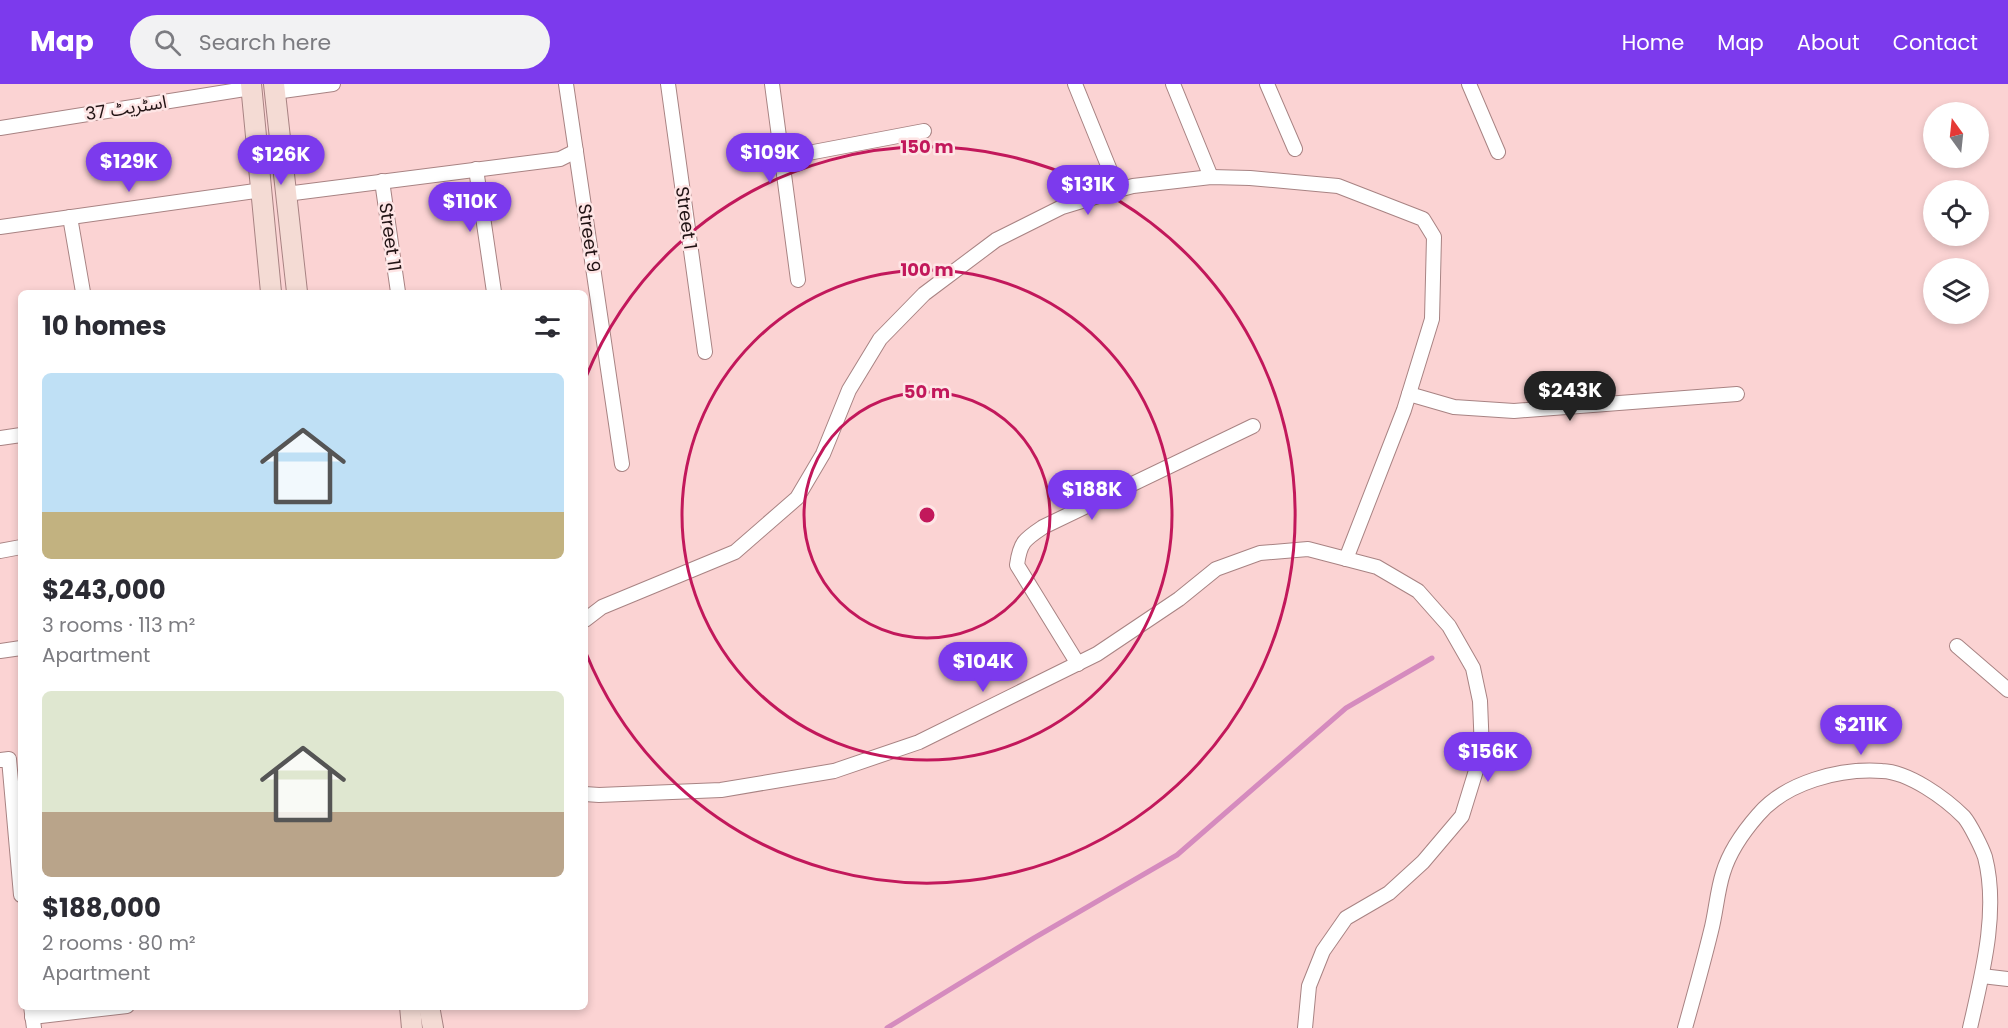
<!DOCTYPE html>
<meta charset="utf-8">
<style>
body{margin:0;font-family:Poppins,"Noto Sans Arabic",sans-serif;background:#f2f2f3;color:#2b2b33;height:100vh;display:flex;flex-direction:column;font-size:22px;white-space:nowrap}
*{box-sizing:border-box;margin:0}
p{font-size:20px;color:#7c7c81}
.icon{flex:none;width:33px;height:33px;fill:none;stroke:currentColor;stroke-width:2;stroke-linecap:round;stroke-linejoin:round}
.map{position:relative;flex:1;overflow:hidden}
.sheet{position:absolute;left:18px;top:206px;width:570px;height:720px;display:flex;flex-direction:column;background:#fff;border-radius:9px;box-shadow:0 3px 9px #0003}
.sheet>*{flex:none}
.needle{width:39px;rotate:345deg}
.tools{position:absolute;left:1923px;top:18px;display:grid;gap:12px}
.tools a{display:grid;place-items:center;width:66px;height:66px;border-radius:50%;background:#fff;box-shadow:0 3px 9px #0003;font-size:30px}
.price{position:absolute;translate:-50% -51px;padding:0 14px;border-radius:21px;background:#7c3aed;color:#fff;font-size:20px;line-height:39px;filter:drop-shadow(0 2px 3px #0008)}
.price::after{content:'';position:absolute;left:50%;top:36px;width:18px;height:14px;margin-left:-9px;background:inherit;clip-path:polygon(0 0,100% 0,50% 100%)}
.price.current{background:#222;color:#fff}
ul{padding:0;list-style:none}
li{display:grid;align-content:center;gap:12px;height:318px;padding:0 24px}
li span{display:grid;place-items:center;height:186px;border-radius:9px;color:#555}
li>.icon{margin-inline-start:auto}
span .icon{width:108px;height:108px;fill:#fffc;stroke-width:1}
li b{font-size:26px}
h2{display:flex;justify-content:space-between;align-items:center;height:72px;padding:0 24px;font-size:26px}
header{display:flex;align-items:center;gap:36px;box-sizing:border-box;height:84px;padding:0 30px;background:#7c3aed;color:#fff}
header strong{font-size:28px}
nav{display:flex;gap:33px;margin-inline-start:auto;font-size:21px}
.search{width:420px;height:54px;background:#f2f2f3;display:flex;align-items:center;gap:15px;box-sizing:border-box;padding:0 21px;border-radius:33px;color:#7c7c81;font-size:22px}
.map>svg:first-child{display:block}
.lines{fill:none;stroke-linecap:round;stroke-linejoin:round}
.stream{stroke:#d58bbe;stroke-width:5}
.minor-casing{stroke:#a88383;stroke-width:16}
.secondary-casing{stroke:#a88383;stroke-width:22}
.minor{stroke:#fff;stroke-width:14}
.secondary{stroke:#f4dbd4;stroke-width:20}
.ring{fill:none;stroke:#c2185b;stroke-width:3}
.labels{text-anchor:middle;stroke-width:5;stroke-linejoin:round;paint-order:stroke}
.street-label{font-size:18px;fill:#221415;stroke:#fee5e5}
.centre{fill:#c2185b;stroke:#fee5e5;stroke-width:3}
.ring-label{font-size:18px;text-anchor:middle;font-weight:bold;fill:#c2185b;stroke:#fee5e5;stroke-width:5;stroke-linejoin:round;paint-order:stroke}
</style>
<header>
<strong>Map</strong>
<div class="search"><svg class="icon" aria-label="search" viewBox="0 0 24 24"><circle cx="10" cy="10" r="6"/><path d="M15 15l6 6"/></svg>Search here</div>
<nav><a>Home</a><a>Map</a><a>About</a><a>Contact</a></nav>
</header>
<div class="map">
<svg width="2008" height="944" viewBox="0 0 2008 944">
<rect width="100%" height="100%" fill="#fbd3d3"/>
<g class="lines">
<!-- stream -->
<path class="stream" d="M887,944L1034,854L1177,771L1346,624L1432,574"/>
<!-- minor casing -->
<g class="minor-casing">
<g id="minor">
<path d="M566,0L622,380"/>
<path d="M668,0L705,268"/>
<path d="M772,0L798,196"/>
<path d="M1075,0L1118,106"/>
<path d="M1173,0L1211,93"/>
<path d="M1267,0L1295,65"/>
<path d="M1469,0L1498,68"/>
<path d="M275,8L333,0"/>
<path d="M0,44L251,4"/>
<path d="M782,74L924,47"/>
<path d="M476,85L494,208"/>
<path d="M382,97L398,208"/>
<path d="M286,110L560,75L576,67"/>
<path d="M70,133L83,208"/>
<path d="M0,143L262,106"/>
<path d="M1409,310L1454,323L1514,327L1737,310"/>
<path d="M0,354L21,351"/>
<path d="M0,467L21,463"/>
<path d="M585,536L602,523L735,468L797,414L823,370L849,306L880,255L924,210L996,156L1062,123L1118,106L1133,102L1211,93L1250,94L1338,102L1423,135L1434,153L1432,235L1404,326L1346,475"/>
<path d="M1957,562L2008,606"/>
<path d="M0,567L21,564"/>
<path d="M1078,580L1017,481C1020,458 1025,455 1043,443L1253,342"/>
<path d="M0,676L9,675L21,811"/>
<path d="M585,710L599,711L721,706L834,687L919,658L1097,570L1179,515L1216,485L1260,469L1308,465L1377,483L1418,507L1449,542L1473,584L1480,617L1482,667L1462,732L1423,778L1389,809L1346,834L1323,867L1309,902L1305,944"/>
<path d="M1982,892L2008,895"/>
<path d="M31,922L34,944"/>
<path d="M32,933L127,922"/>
<path d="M1685,944C1694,912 1703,880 1711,847C1716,828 1717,808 1723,789C1729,769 1744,747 1758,731C1786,698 1840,684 1882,687C1909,688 1945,714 1964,733C1970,740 1982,764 1985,773C1999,827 1982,891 1970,944"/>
</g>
</g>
<!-- secondary casing -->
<g class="secondary-casing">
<g id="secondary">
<path d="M251,0L271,208"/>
<path d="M274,0L297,208"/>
<path d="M410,922L412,944"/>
<path d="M429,922L433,944"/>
</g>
</g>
<!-- minor -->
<use href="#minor" class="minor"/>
<!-- secondary -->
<use href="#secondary" class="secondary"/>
</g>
<!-- distance rings -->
<g class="ring">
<circle cx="927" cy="431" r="123"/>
<circle cx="927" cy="431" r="245"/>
<path d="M586 293A368 368 0 1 1 586 569"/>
</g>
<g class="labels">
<!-- street labels -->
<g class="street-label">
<text transform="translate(126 24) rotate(-9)" y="6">اسٹریٹ 37</text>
<text transform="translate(686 134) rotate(82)" y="6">Street 1</text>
<text transform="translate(390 153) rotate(82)" y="6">Street 11</text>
<text transform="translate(589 154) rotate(82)" y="6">Street 9</text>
</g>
</g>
<circle cx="927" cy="431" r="9" class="centre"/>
<g class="ring-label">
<text x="927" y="69">150 m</text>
<text x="927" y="192">100 m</text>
<text x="927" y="314">50 m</text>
</g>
</svg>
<div class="tools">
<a><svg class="needle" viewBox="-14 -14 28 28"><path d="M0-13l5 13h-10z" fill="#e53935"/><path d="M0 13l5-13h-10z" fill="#7c7c81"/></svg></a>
<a><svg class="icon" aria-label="locate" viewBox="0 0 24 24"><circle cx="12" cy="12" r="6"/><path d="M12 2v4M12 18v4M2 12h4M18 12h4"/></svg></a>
<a><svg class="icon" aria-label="layers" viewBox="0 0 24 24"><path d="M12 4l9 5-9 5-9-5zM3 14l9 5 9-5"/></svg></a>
</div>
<b class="price" style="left:770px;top:100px">$109K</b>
<b class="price" style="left:281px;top:102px">$126K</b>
<b class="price" style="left:129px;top:109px">$129K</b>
<b class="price" style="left:1088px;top:132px">$131K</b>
<b class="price" style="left:470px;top:149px">$110K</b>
<b class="price current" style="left:1570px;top:338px">$243K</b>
<b class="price" style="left:1092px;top:437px">$188K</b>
<b class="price" style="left:983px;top:609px">$104K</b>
<b class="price" style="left:1861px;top:672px">$211K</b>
<b class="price" style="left:1488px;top:699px">$156K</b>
<section class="sheet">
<h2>10 homes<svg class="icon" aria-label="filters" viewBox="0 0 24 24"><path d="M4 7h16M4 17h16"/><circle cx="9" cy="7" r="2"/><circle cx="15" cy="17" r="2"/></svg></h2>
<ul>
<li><span style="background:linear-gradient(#bfe0f5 75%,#c2b280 0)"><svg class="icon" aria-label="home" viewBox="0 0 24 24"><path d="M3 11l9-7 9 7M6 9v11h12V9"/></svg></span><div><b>$243,000</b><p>3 rooms · 113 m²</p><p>Apartment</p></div></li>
<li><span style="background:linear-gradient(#dfe7d0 65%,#b9a48a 0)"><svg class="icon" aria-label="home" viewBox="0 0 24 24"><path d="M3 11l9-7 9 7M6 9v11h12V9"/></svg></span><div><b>$188,000</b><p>2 rooms · 80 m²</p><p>Apartment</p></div></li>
</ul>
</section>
</div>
